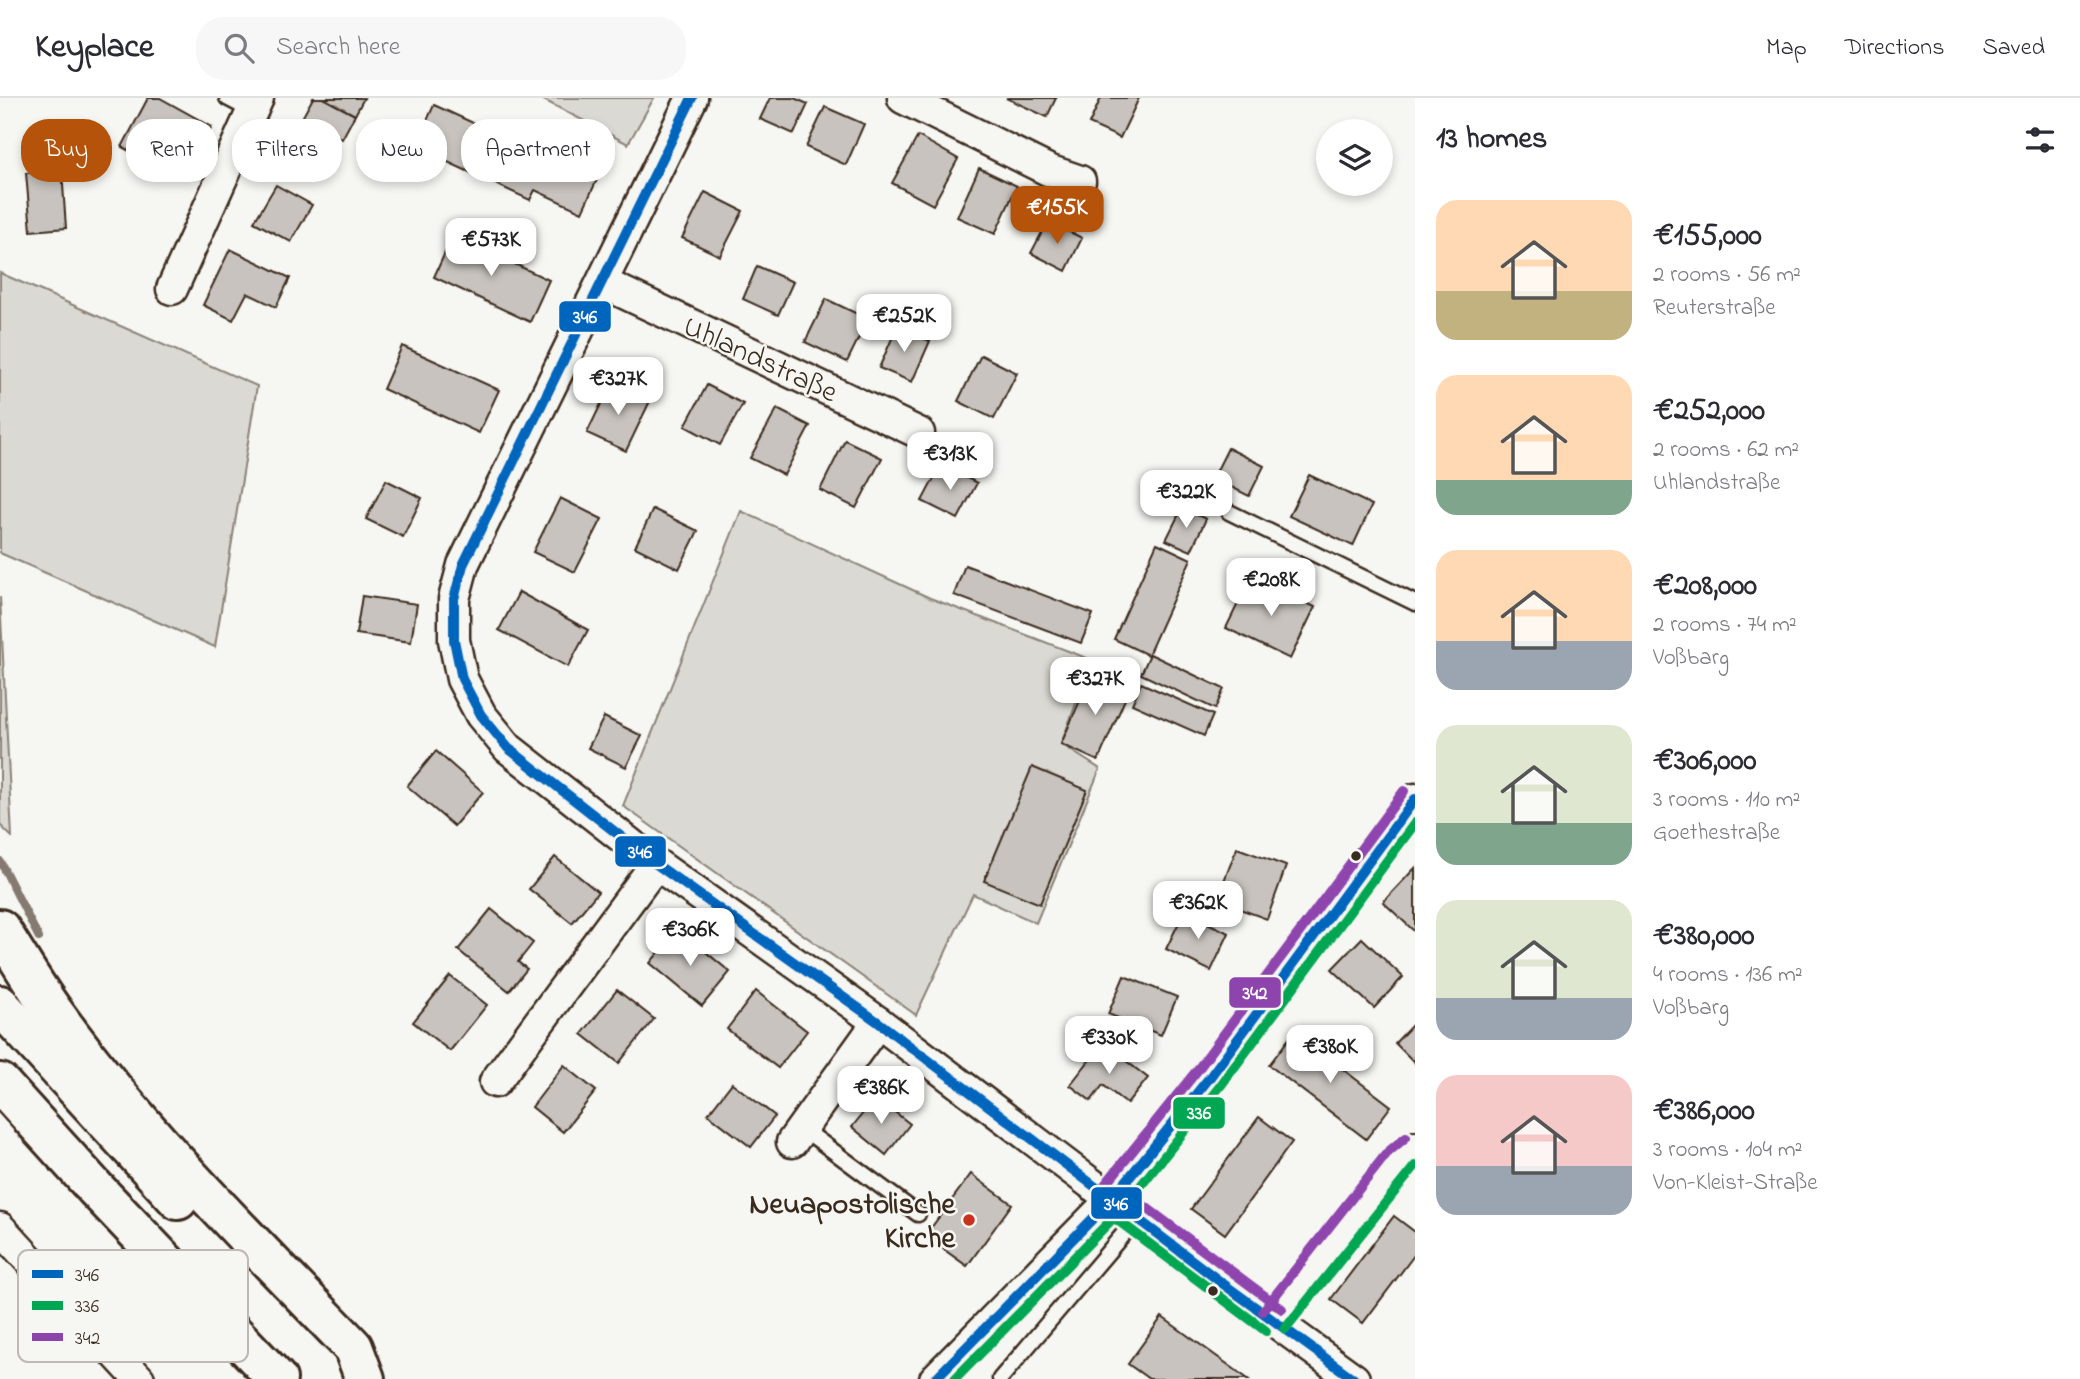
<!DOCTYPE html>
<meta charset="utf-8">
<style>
body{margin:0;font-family:"Indie Flower",sans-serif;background:#f7f7f7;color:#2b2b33;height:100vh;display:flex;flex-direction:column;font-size:26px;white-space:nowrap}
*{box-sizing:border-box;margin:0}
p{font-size:23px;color:#7c7c81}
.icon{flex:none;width:38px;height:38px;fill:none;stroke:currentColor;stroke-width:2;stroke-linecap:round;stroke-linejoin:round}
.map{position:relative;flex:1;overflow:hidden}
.panel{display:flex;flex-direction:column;background:#fff;width:665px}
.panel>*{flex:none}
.hud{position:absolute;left:21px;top:21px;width:665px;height:63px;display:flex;gap:14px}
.buttons{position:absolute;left:1316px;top:21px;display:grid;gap:14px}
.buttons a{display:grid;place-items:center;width:77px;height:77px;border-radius:50%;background:#fff;box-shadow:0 4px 10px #0003;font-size:35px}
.price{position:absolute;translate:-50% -60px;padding:0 16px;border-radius:14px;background:#fff;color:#222;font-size:23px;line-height:46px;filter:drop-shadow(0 2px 4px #0008)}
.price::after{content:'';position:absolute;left:50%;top:42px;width:21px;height:16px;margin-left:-10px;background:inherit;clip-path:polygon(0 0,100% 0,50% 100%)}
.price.selected{background:#b45309;color:#fff}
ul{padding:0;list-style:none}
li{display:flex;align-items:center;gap:21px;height:175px;padding:0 21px}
li span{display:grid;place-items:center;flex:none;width:196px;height:140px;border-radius:21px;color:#555}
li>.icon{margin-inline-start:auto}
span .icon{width:84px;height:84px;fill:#fffc;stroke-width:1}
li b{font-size:30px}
h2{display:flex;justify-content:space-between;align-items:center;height:84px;padding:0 21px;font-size:30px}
.tag{padding:0 24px;border-radius:28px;background:#fff;box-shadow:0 4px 10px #0003;font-size:24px;line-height:63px}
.tag.selected{background:#b45309;color:#fff}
header{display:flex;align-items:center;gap:42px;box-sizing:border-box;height:98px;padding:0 35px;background:#fff;border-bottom:2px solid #e1e1e2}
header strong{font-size:33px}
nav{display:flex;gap:38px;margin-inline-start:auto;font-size:24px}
.search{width:490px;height:63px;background:#f7f7f7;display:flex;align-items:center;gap:18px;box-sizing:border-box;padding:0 24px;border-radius:28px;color:#7c7c81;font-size:26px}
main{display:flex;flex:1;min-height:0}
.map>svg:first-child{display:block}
.green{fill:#dad9d3;stroke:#8a8278;stroke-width:2}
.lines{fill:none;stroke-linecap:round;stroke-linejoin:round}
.stream{stroke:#857a71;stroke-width:8}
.building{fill:#c8c3be;stroke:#3b2a1e;stroke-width:2}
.service-casing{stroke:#3b2a1e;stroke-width:19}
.minor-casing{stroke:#3b2a1e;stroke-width:35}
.motorway-casing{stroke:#3b2a1e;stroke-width:44}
.service{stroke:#f6f6f2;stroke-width:14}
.minor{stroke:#f6f6f2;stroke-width:30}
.motorway{stroke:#f6f6f2;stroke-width:38}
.bus-1-casing{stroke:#f6f6f2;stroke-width:16}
.bus-2-casing{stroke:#f6f6f2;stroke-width:16}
.bus-3-casing{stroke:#f6f6f2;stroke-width:16}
.bus-1{stroke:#0065bd;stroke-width:10}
.bus-2{stroke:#00a651;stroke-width:10}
.bus-3{stroke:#8e44ad;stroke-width:10}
.bus-dot{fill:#3b2a1e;stroke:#f6f6f2;stroke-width:2.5}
.poi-dot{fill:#c8321e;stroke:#f6f6f2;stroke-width:2.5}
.labels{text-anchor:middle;stroke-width:5;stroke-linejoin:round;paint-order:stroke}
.street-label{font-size:30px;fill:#3b2a1e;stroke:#f6f6f2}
.poi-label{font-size:30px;font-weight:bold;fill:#3b2a1e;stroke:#f6f6f2;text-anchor:end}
.key{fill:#f6f6f2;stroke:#beb9b2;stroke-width:2}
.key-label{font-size:19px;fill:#3b2a1e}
.line-badge{stroke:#f6f6f2;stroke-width:2.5}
.badge-label{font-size:19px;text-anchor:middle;font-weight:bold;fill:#fff}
</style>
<header>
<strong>Keyplace</strong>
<div class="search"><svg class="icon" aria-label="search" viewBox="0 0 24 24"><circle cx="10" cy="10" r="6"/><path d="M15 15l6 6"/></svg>Search here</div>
<nav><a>Map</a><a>Directions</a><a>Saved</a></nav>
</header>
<main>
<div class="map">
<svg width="1415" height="1281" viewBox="0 0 1415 1281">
<rect width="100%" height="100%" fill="#f6f6f2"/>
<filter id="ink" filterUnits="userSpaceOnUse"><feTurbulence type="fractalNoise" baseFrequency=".0143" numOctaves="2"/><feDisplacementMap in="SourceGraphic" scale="14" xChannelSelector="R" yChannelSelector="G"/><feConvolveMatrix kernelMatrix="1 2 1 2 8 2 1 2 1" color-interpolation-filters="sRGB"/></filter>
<g filter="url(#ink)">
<!-- green -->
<g class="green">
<path d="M540,0H654L628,46Z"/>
<path d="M0,175L257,288L215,549L0,455Z"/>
<path d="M741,413L930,500L1092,562L1061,646L1100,671L1036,825L973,796L916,917L623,708Z"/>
<path d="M0,499L12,739L0,727Z"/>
</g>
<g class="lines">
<!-- stream -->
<path class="stream" d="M0,763L39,840"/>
</g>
<!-- building -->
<g class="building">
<path d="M148,0H160L212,29L191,67L163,52L155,67L122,49Z"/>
<path d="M313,0H323L355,17L342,41L302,20Z"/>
<path d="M323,0H364L355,17Z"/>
<path d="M770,0H794L808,6L794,36L760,21Z"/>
<path d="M1006,0H1056L1047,19Z"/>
<path d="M1101,0H1139L1120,40L1089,26Z"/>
<path d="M434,7L543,57L548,46L602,71L582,114L535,92L530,102L415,49Z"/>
<path d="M825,9L864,26L846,67L806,49Z"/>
<path d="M918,38L958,61L933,107L892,85Z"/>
<path d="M979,70L1017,88L995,136L957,119Z"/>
<path d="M62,72L66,130L31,133L26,75Z"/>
<path d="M276,87L312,107L291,144L254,124Z"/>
<path d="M705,94L743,113L720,158L682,140Z"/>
<path d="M1048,123L1082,140L1066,173L1031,155Z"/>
<path d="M453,137L549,182L530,224L434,179Z"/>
<path d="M230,151L290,180L276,209L247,195L233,222L203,207Z"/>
<path d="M757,168L793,184L778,217L743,201Z"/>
<path d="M826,201L868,221L847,264L805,244Z"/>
<path d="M897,229L930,243L912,284L879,270Z"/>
<path d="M402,248L499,292L479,335L383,291Z"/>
<path d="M981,257L1017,275L994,321L958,303Z"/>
<path d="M611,285L650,303L626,353L587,335Z"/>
<path d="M707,287L743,306L720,347L685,328Z"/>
<path d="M777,311L810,328L784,377L750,360Z"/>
<path d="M845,342L882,360L856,410L820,392Z"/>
<path d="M1228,350L1264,368L1249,398L1213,380Z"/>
<path d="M941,367L977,385L958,421L922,403Z"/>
<path d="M1309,377L1372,407L1353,448L1289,418Z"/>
<path d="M386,382L422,400L403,439L366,421Z"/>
<path d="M560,400L602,421L575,474L533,454Z"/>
<path d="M1182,410L1206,421L1191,453L1166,442Z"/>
<path d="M653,411L698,433L679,471L635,449Z"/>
<path d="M1157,445L1191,461L1148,557L1114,541Z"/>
<path d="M965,467L1093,516L1081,545L954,497Z"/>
<path d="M1251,479L1315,509L1290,561L1226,530Z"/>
<path d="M519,494L588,532L568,569L499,532Z"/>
<path d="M362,498L417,506L411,544L356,536Z"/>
<path d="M1150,556L1224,591L1215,611L1141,576Z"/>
<path d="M1092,575L1129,592L1098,663L1061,646Z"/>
<path d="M1141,585L1213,617L1204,638L1132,606Z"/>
<path d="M604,619L642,638L626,669L588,650Z"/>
<path d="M436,653L483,694L454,728L407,688Z"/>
<path d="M1032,669L1087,692L1040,806L984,783Z"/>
<path d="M1237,750L1286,768L1267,821L1237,810L1242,795L1222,788Z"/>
<path d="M555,759L598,794L572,825L529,791Z"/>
<path d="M1415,770V834L1383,804Z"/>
<path d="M491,811L533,845L518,864L527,871L509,893L458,852Z"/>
<path d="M1184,814L1229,835L1211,873L1166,851Z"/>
<path d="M678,831L730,874L702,908L650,865Z"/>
<path d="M1362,840L1403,879L1374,910L1332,871Z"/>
<path d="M450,878L487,907L450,953L413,924Z"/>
<path d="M1124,878L1177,899L1161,937L1108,916Z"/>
<path d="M617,892L654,921L619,965L582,936Z"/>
<path d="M756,893L807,933L778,970L727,931Z"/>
<path d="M1415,924V965L1395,945Z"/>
<path d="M1294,934L1391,1008L1366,1041L1269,967Z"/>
<path d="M1103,945L1148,980L1127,1006L1103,987L1091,1003L1070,987Z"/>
<path d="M564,967L596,993L563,1034L532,1009Z"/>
<path d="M732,985L775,1018L751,1049L708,1016Z"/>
<path d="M876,999L910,1026L886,1057L852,1029Z"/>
<path d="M1259,1019L1292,1044L1225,1136L1191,1111Z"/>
<path d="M971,1076L1012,1106L967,1168L925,1138Z"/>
<path d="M1394,1118L1415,1134V1156L1363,1225L1331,1201Z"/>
<path d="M1162,1219L1248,1281H1149L1128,1266Z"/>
</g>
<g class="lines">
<!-- service casing -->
<g class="service-casing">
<g id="service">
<path d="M227,0L252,13"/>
<path d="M1229,414L1415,505"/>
<path d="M802,1030L918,1116"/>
<path d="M1000,1281L1137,1120"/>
</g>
</g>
<!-- minor casing -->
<g class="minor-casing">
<g id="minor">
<path d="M692,0L463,467L454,501V542L462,581L481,617L508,650L656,766L878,924L1222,1185L1354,1281"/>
<path d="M903,0L1048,72L1080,83"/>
<path d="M603,185L919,335"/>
<path d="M172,191L258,0"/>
<path d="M495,984L656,766"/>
<path d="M792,1044L878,924"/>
<path d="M0,1130L139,1281"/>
<path d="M1274,1222L1398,1064L1415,1049"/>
<path d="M935,1281L1112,1101L1210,979L1415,701"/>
</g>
</g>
<!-- motorway casing -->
<g class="motorway-casing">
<g id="motorway">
<path d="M0,831C18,859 35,889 55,916C142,1037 250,1142 353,1249L365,1281"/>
<path d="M0,907L178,1102"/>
<path d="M0,985L95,1090L277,1281"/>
</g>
</g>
<!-- service -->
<use href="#service" class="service"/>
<!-- minor -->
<use href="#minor" class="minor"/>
<!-- motorway -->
<use href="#motorway" class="motorway"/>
<!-- bus-1 casing -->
<g class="bus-1-casing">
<g id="bus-1">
<path d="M692,0L463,467L454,501V542L462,581L481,617L508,650L656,766L878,924L1222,1185L1354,1281"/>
<path d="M935,1281L1112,1101L1210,979L1415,701"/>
</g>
</g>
<!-- bus-2 casing -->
<g class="bus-2-casing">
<g id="bus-2">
<path d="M1104,1112L1266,1233"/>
<path d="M1285,1231L1415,1068"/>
<path d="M955,1281L1123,1110L1221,987L1415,725"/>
</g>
</g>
<!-- bus-3 casing -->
<g class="bus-3-casing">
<g id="bus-3">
<path d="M1120,1090L1282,1211"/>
<path d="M1101,1092L1199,970L1404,693"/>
<path d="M1263,1213L1387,1055L1406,1039"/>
</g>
</g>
<!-- bus-1 -->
<use href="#bus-1" class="bus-1"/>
<!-- bus-2 -->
<use href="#bus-2" class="bus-2"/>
<!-- bus-3 -->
<use href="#bus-3" class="bus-3"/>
</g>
</g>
<!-- markers -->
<g class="bus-dot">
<circle cx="1356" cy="758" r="6"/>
<circle cx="1213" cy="1193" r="6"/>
</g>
<circle class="poi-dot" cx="969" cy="1122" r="7"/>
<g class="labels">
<!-- street labels -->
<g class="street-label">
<text transform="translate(761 260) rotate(25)" y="10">Uhlandstraße</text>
</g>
<!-- poi labels -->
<g class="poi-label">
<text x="955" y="1115">Neuapostolische<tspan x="955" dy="34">Kirche</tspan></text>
</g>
</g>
<!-- legend -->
<rect x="18" y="1152" width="230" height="112" rx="10" class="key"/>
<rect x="32" y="1172" width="31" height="8" fill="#0065bd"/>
<rect x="32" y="1203" width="31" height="9" fill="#00a651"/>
<rect x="32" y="1235" width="31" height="8" fill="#8e44ad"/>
<g class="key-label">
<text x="75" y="1183">346</text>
<text x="75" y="1214">336</text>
<text x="75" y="1246">342</text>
</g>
<g class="line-badge">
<rect x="558" y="202" width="54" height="33" rx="7" fill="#0065bd"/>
<rect x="614" y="737" width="53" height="33" rx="7" fill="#0065bd"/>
<rect x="1228" y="878" width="54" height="33" rx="7" fill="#8e44ad"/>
<rect x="1172" y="998" width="54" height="34" rx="7" fill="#00a651"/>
<rect x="1090" y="1088" width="53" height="34" rx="7" fill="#0065bd"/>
</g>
<g class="badge-label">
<text x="585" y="225">346</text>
<text x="640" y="760">346</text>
<text x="1255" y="901">342</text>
<text x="1199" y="1021">336</text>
<text x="1116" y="1112">346</text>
</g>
</svg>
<div class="buttons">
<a><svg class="icon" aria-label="layers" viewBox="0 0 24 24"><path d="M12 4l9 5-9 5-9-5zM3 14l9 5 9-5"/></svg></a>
</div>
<b class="price selected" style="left:1057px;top:148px">€155K</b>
<b class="price" style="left:491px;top:180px">€573K</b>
<b class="price" style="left:904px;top:256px">€252K</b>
<b class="price" style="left:618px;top:319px">€327K</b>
<b class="price" style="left:950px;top:394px">€313K</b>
<b class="price" style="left:1186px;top:432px">€322K</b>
<b class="price" style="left:1271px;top:520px">€208K</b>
<b class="price" style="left:1095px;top:619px">€327K</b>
<b class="price" style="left:1198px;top:843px">€362K</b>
<b class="price" style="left:690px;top:870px">€306K</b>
<b class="price" style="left:1109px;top:978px">€330K</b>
<b class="price" style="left:1330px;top:987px">€380K</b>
<b class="price" style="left:881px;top:1028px">€386K</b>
<div class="hud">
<a class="tag selected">Buy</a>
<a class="tag">Rent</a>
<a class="tag">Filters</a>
<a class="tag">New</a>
<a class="tag">Apartment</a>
</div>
</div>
<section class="panel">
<h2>13 homes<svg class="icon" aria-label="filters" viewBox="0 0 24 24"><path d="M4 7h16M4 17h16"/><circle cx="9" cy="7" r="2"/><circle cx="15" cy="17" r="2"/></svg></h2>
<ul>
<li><span style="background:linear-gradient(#ffd9b3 65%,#c2b280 0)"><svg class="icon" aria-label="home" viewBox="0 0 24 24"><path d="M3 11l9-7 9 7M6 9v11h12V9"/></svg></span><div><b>€155,000</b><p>2 rooms · 56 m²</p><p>Reuterstraße</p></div></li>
<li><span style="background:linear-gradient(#ffd9b3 75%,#7fa58c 0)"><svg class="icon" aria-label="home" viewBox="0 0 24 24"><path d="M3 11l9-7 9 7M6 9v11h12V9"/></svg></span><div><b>€252,000</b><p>2 rooms · 62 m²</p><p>Uhlandstraße</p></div></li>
<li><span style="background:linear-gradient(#ffd9b3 65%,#9aa5b1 0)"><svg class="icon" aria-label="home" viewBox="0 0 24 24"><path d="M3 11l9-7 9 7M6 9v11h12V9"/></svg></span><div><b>€208,000</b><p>2 rooms · 74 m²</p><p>Voßbarg</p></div></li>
<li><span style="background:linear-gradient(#dfe7d0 70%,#7fa58c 0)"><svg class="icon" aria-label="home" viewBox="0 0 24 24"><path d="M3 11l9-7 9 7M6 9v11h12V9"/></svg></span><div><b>€306,000</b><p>3 rooms · 110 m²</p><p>Goethestraße</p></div></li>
<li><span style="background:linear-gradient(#dfe7d0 70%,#9aa5b1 0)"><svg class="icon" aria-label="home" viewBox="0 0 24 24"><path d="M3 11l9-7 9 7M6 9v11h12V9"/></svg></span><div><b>€380,000</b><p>4 rooms · 136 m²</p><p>Voßbarg</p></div></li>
<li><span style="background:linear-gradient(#f6c9c9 65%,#9aa5b1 0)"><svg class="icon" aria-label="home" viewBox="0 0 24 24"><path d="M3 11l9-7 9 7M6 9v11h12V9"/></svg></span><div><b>€386,000</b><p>3 rooms · 104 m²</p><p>Von-Kleist-Straße</p></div></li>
</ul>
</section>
</main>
